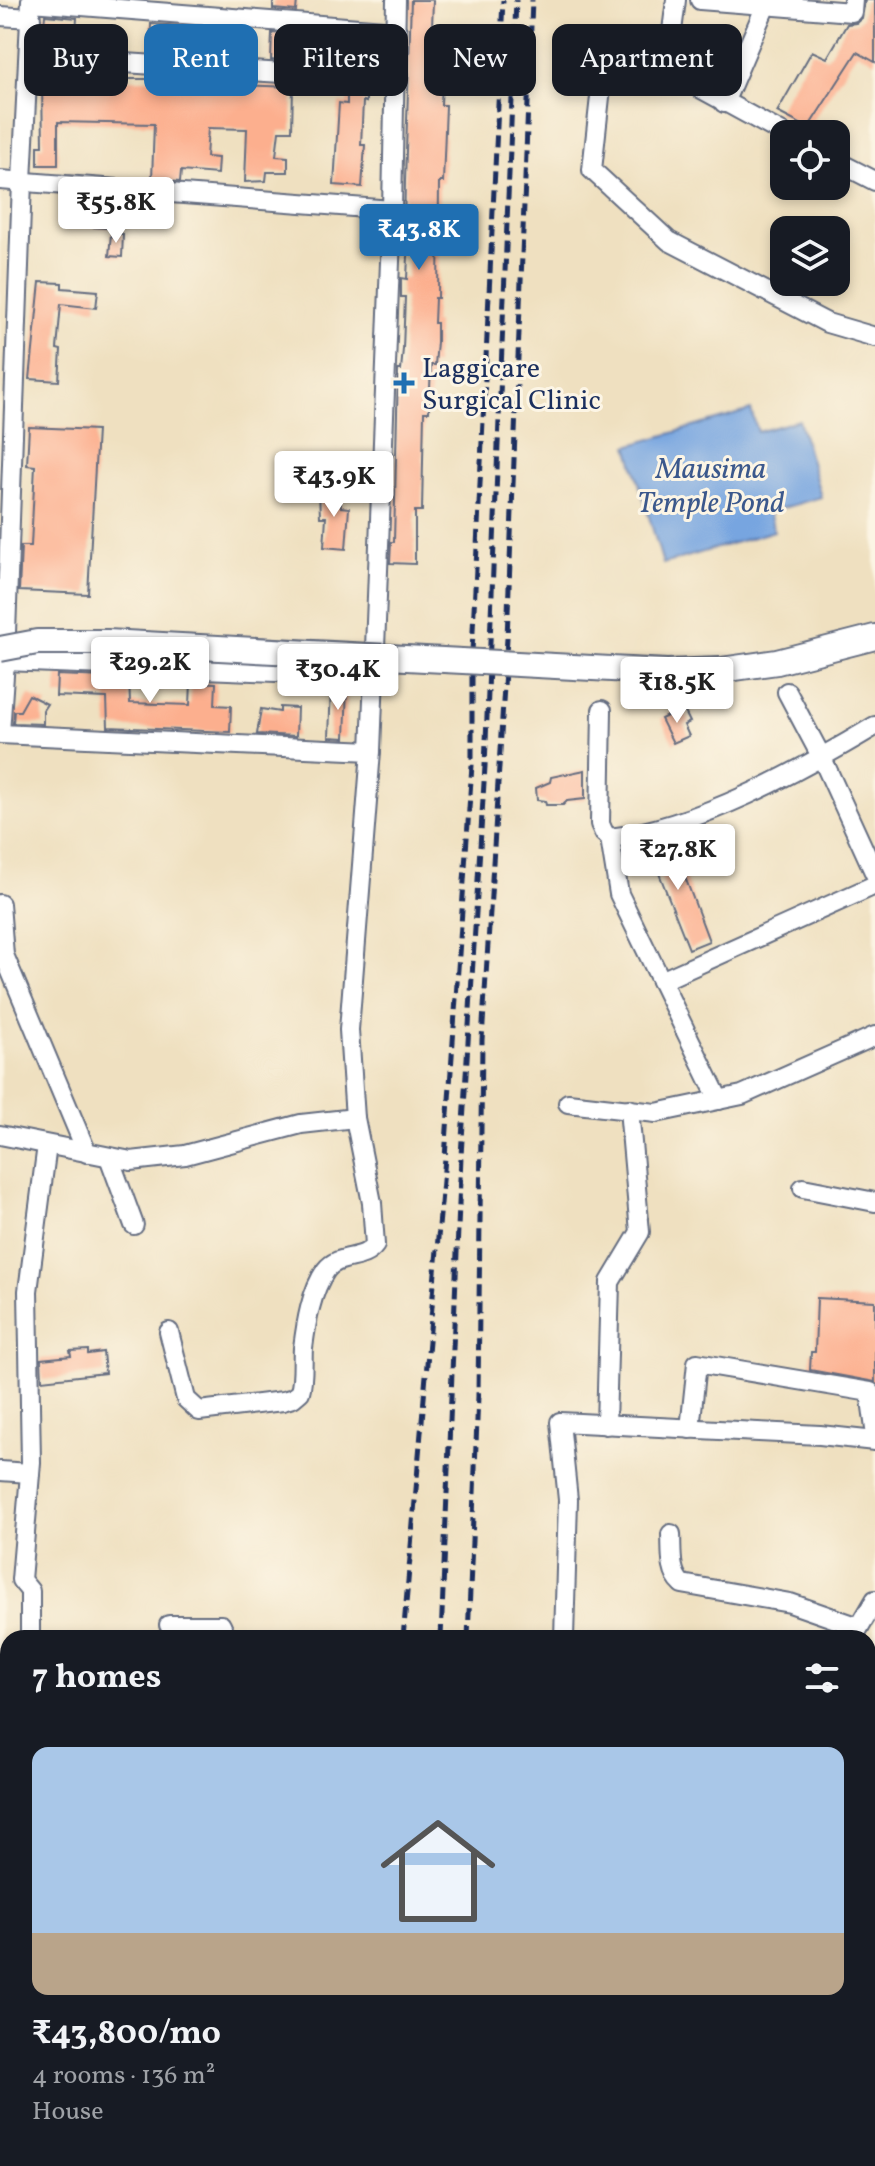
<!DOCTYPE html>
<meta charset="utf-8">
<style>
body{margin:0;font-family:Vollkorn,serif;background:#20242c;color:#f1f3f6;height:100vh;display:flex;flex-direction:column;font-size:30px;white-space:nowrap}
*{box-sizing:border-box;margin:0}
p{font-size:26px;color:#9ea1a6}
.icon{flex:none;width:44px;height:44px;fill:none;stroke:currentColor;stroke-width:2;stroke-linecap:round;stroke-linejoin:round}
.map{position:relative;flex:1;overflow:hidden}
.side{position:absolute;left:0px;top:1630px;width:876px;height:536px;display:flex;flex-direction:column;background:#171b24;border-radius:24px 24px 0 0;box-shadow:0 4px 12px #0003}
.side>*{flex:none}
.banner{position:absolute;left:24px;top:24px;width:828px;height:72px;display:flex;gap:16px}
.tools{position:absolute;left:770px;top:120px;display:grid;gap:16px}
.tools a{display:grid;place-items:center;width:80px;height:80px;border-radius:16px;background:#171b24;box-shadow:0 4px 12px #0003;font-size:40px}
.price{position:absolute;translate:-50% -68px;padding:0 18px;border-radius:8px;background:#fff;color:#222;font-size:26px;line-height:52px;filter:drop-shadow(0 2px 4px #0008)}
.price::after{content:'';position:absolute;left:50%;top:48px;width:24px;height:18px;margin-left:-12px;background:inherit;clip-path:polygon(0 0,100% 0,50% 100%)}
.price.on{background:#1f6fb2;color:#fff}
ul{padding:0;list-style:none}
li{display:grid;align-content:center;gap:16px;height:424px;padding:0 32px}
li span{display:grid;place-items:center;height:248px;border-radius:16px;color:#555}
li>.icon{margin-inline-start:auto}
span .icon{width:144px;height:144px;fill:#fffc;stroke-width:1}
li b{font-size:34px}
h2{display:flex;justify-content:space-between;align-items:center;height:96px;padding:0 32px;font-size:34px}
.chip{padding:0 28px;border-radius:16px;background:#171b24;box-shadow:0 4px 12px #0003;font-size:28px;line-height:72px}
.chip.on{background:#1f6fb2;color:#fff}
.map>svg:first-child{display:block}
.water{fill:#77a5e0;stroke:#496a9f;stroke-width:2}
.building{fill:#fcaf8e}
.lines{fill:none;stroke-linecap:round;stroke-linejoin:round}
.street-casing{stroke:#656d80;stroke-width:22}
.secondary-casing{stroke:#656d80;stroke-width:28}
.street{stroke:#fff;stroke-width:18}
.secondary{stroke:#fff;stroke-width:24}
.rail{stroke:#1b2f5e;stroke-width:5;stroke-dasharray:12 6;stroke-linecap:butt}
.secondary-bridge-casing{stroke:#656d80;stroke-width:28;stroke-linecap:butt}
.secondary-bridge{stroke:#fff;stroke-width:24}
.poi-dot{fill:#1f6fb2;stroke:#fcf5e5;stroke-width:3}
.labels{text-anchor:middle;stroke-width:6;stroke-linejoin:round;paint-order:stroke}
.poi-label{font-size:28px;fill:#1b2f5e;stroke:#fcf5e5;text-anchor:start}
.water-label{font-size:30px;font-style:italic;fill:#3b588c;stroke:#fcf5e5}
</style>
<div class="map">
<svg width="875" height="2166" viewBox="0 0 875 2166">
<rect width="100%" height="100%" fill="#fcf5e5"/>
<filter id="ink" filterUnits="userSpaceOnUse"><feTurbulence type="fractalNoise" baseFrequency=".0125" numOctaves="2"/><feDisplacementMap in="SourceGraphic" scale="16" xChannelSelector="R" yChannelSelector="G"/><feConvolveMatrix kernelMatrix="1 2 1 2 8 2 1 2 1" color-interpolation-filters="sRGB"/></filter>
<filter id="wash" filterUnits="userSpaceOnUse"><feTurbulence type="fractalNoise" baseFrequency=".006" numOctaves="4" result="noise"/><feDisplacementMap in="SourceGraphic" scale="32" xChannelSelector="R" yChannelSelector="G"/><feGaussianBlur stdDeviation="1.8" result="paint"/><feColorMatrix in="noise" values="0 0 0 0 0 0 0 0 0 0 0 0 0 0 0 0 0 1.4 0 .05"/><feComposite in="paint" operator="in"/></filter>
<g filter="url(#wash)">
<rect width="100%" height="100%" fill="#efe0c0"/>
<!-- water -->
<path class="water" d="M751,410L758,432L799,420L821,497L769,512L774,531L663,564L628,446Z"/>
<g id="blocks">
<!-- building -->
<g class="building">
<path d="M273,0H297L296,11L273,9Z"/>
<path d="M411,0H433L431,55L443,56L441,105H446L443,182H439L438,298H435L434,323H437V342L435,365H431L429,412H424L422,511H415V564L390,563L391,542H394L398,370H401L403,349L405,297H401V278L407,279L409,232H404L405,181Z"/>
<path d="M865,0H875V62L857,52L808,128L777,112L812,51L827,58L847,24L856,23L862,18Z"/>
<path d="M45,15L77,18L75,48L42,46Z"/>
<path d="M151,24L182,26V29H215V51H182V55L150,53Z"/>
<path d="M272,33L355,40L354,56L328,55V58L292,59L291,62L271,60Z"/>
<path d="M150,77L215,81V84L293,87L292,131H279L276,156L288,157V172H267L266,181L245,182L247,129L208,128L206,157L218,158L217,174L181,171L180,182L152,180L154,124L58,122V165H38V146H43L42,83L79,80L125,82V79H150Z"/>
<path d="M347,89L366,90V102L363,101L361,145H365L362,187L334,185L339,103L347,104Z"/>
<path d="M94,207L111,208L109,228L93,227Z"/>
<path d="M111,233L123,234L122,257L109,256Z"/>
<path d="M40,282L62,283V288L98,291L96,308L61,304L57,349L61,350L59,381L30,379Z"/>
<path d="M29,427L97,430L88,594L19,591L21,546H31L35,466L27,465Z"/>
<path d="M291,457L307,460L304,476L288,473Z"/>
<path d="M340,490L341,507L349,508L346,549L324,547L326,517H320L319,491Z"/>
<path d="M57,675L129,678L130,703L190,705L191,682L216,683L215,705L231,706L230,732L108,727L107,698L56,696Z"/>
<path d="M331,686L347,687L345,738L329,737Z"/>
<path d="M29,695L47,704L43,710V724L13,723L14,711H20Z"/>
<path d="M280,707L297,708L296,736L257,734L261,709L280,712Z"/>
<path d="M683,708L690,722L684,725L689,736L673,743L661,719Z"/>
<path d="M585,770V799L567,801L563,805H546L545,801L537,800L536,788L550,782L551,777Z"/>
<path d="M670,837L709,941L689,949L647,843Z"/>
<path d="M817,1298L875,1301V1382L810,1370L811,1352H815Z"/>
<path d="M88,1350V1354L103,1352L105,1373L42,1380L41,1359L71,1356L70,1351Z"/>
</g>
</g>
</g>
<g filter="url(#ink)">
<use href="#blocks" fill-opacity="0" stroke="#656d80" stroke-width="2"/>
<g class="lines">
<!-- street casing -->
<g class="street-casing">
<g id="street">
<path d="M700,0L852,12L853,0"/>
<path d="M31,2L397,31"/>
<path d="M0,16L31,18"/>
<path d="M29,57L394,80"/>
<path d="M667,70L676,0"/>
<path d="M724,103L766,5"/>
<path d="M784,134L667,70L606,42L592,170L669,241L827,323L875,337"/>
<path d="M836,161L875,181"/>
<path d="M0,180L392,210"/>
<path d="M5,661L374,676"/>
<path d="M787,692L822,758L875,874"/>
<path d="M602,710L600,824L604,833L610,838C698,827 800,771 875,726"/>
<path d="M0,733L5,661L22,181L31,0"/>
<path d="M0,734L371,751"/>
<path d="M610,838L619,894L719,1100"/>
<path d="M0,904L4,955L87,1153"/>
<path d="M661,981L875,885"/>
<path d="M568,1103L656,1113L742,1095L875,1036"/>
<path d="M0,1135L131,1161L185,1155L301,1124L355,1118L349,1030L371,751L392,210L396,0"/>
<path d="M109,1157L134,1225"/>
<path d="M803,1188L875,1202"/>
<path d="M169,1332L186,1399L199,1411L283,1401L293,1398L300,1392C304,1378 302,1363 303,1348C306,1324 311,1291 326,1270C339,1253 363,1262 375,1245L372,1203L355,1118"/>
<path d="M606,1425L610,1282L640,1232L629,1109"/>
<path d="M690,1429L697,1363L870,1392L875,1429"/>
<path d="M0,1471L30,1473"/>
<path d="M671,1534C672,1551 669,1572 682,1584L790,1603L859,1627"/>
<path d="M169,1625H221L227,1638"/>
<path d="M854,1636L875,1600"/>
<path d="M30,1638V1591L21,1580L31,1462L28,1291L47,1145"/>
<path d="M564,1638L568,1500L560,1422L820,1435L875,1441"/>
<path d="M0,1968L8,1969"/>
<path d="M79,2158L80,2166"/>
<path d="M580,2158V2166"/>
<path d="M188,2166L189,2158"/>
<path d="M359,2166V2158"/>
<path d="M672,2166L674,2158"/>
</g>
</g>
<!-- secondary casing -->
<g class="secondary-casing">
<path id="secondary" d="M667,672L721,670L777,662L875,637"/>
</g>
<!-- street -->
<use href="#street" class="street"/>
<!-- secondary -->
<use href="#secondary" class="secondary"/>
<!-- rail -->
<g class="rail">
<path d="M403,1638L445,1158L472,765V652L503,0"/>
<path d="M441,1638L461,1156L485,766L516,0"/>
<path d="M468,1638L478,1396L482,1040L507,638L532,0"/>
<path d="M389,2158V2166"/>
<path d="M421,2166V2158"/>
<path d="M448,2166V2158"/>
</g>
<!-- secondary-bridge casing -->
<g class="secondary-bridge-casing">
<path id="secondary-bridge" d="M0,649L37,642H107L667,672"/>
</g>
<!-- secondary-bridge -->
<use href="#secondary-bridge" class="secondary-bridge"/>
</g>
</g>
<!-- markers -->
<path class="poi-dot" d="M400 371h8v8h8v8h-8v8h-8v-8h-8v-8h8z"/>
<g class="labels">
<!-- poi labels -->
<g class="poi-label">
<text x="422" y="377">Laggicare<tspan x="422" dy="32">Surgical Clinic</tspan></text>
</g>
<!-- water labels -->
<g class="water-label">
<text x="711" y="478">Mausima<tspan x="711" dy="34">Temple Pond</tspan></text>
</g>
</g>
</svg>
<div class="tools">
<a><svg class="icon" aria-label="locate" viewBox="0 0 24 24"><circle cx="12" cy="12" r="6"/><path d="M12 2v4M12 18v4M2 12h4M18 12h4"/></svg></a>
<a><svg class="icon" aria-label="layers" viewBox="0 0 24 24"><path d="M12 4l9 5-9 5-9-5zM3 14l9 5 9-5"/></svg></a>
</div>
<b class="price" style="left:116px;top:245px">₹55.8K</b>
<b class="price on" style="left:419px;top:272px">₹43.8K</b>
<b class="price" style="left:334px;top:519px">₹43.9K</b>
<b class="price" style="left:150px;top:705px">₹29.2K</b>
<b class="price" style="left:338px;top:712px">₹30.4K</b>
<b class="price" style="left:677px;top:725px">₹18.5K</b>
<b class="price" style="left:678px;top:892px">₹27.8K</b>
<div class="banner">
<a class="chip">Buy</a>
<a class="chip on">Rent</a>
<a class="chip">Filters</a>
<a class="chip">New</a>
<a class="chip">Apartment</a>
</div>
<section class="side">
<h2>7 homes<svg class="icon" aria-label="filters" viewBox="0 0 24 24"><path d="M4 7h16M4 17h16"/><circle cx="9" cy="7" r="2"/><circle cx="15" cy="17" r="2"/></svg></h2>
<ul>
<li><span style="background:linear-gradient(#a9c7e8 75%,#b9a48a 0)"><svg class="icon" aria-label="home" viewBox="0 0 24 24"><path d="M3 11l9-7 9 7M6 9v11h12V9"/></svg></span><div><b>₹43,800/mo</b><p>4 rooms · 136 m²</p><p>House</p></div></li>
</ul>
</section>
</div>
